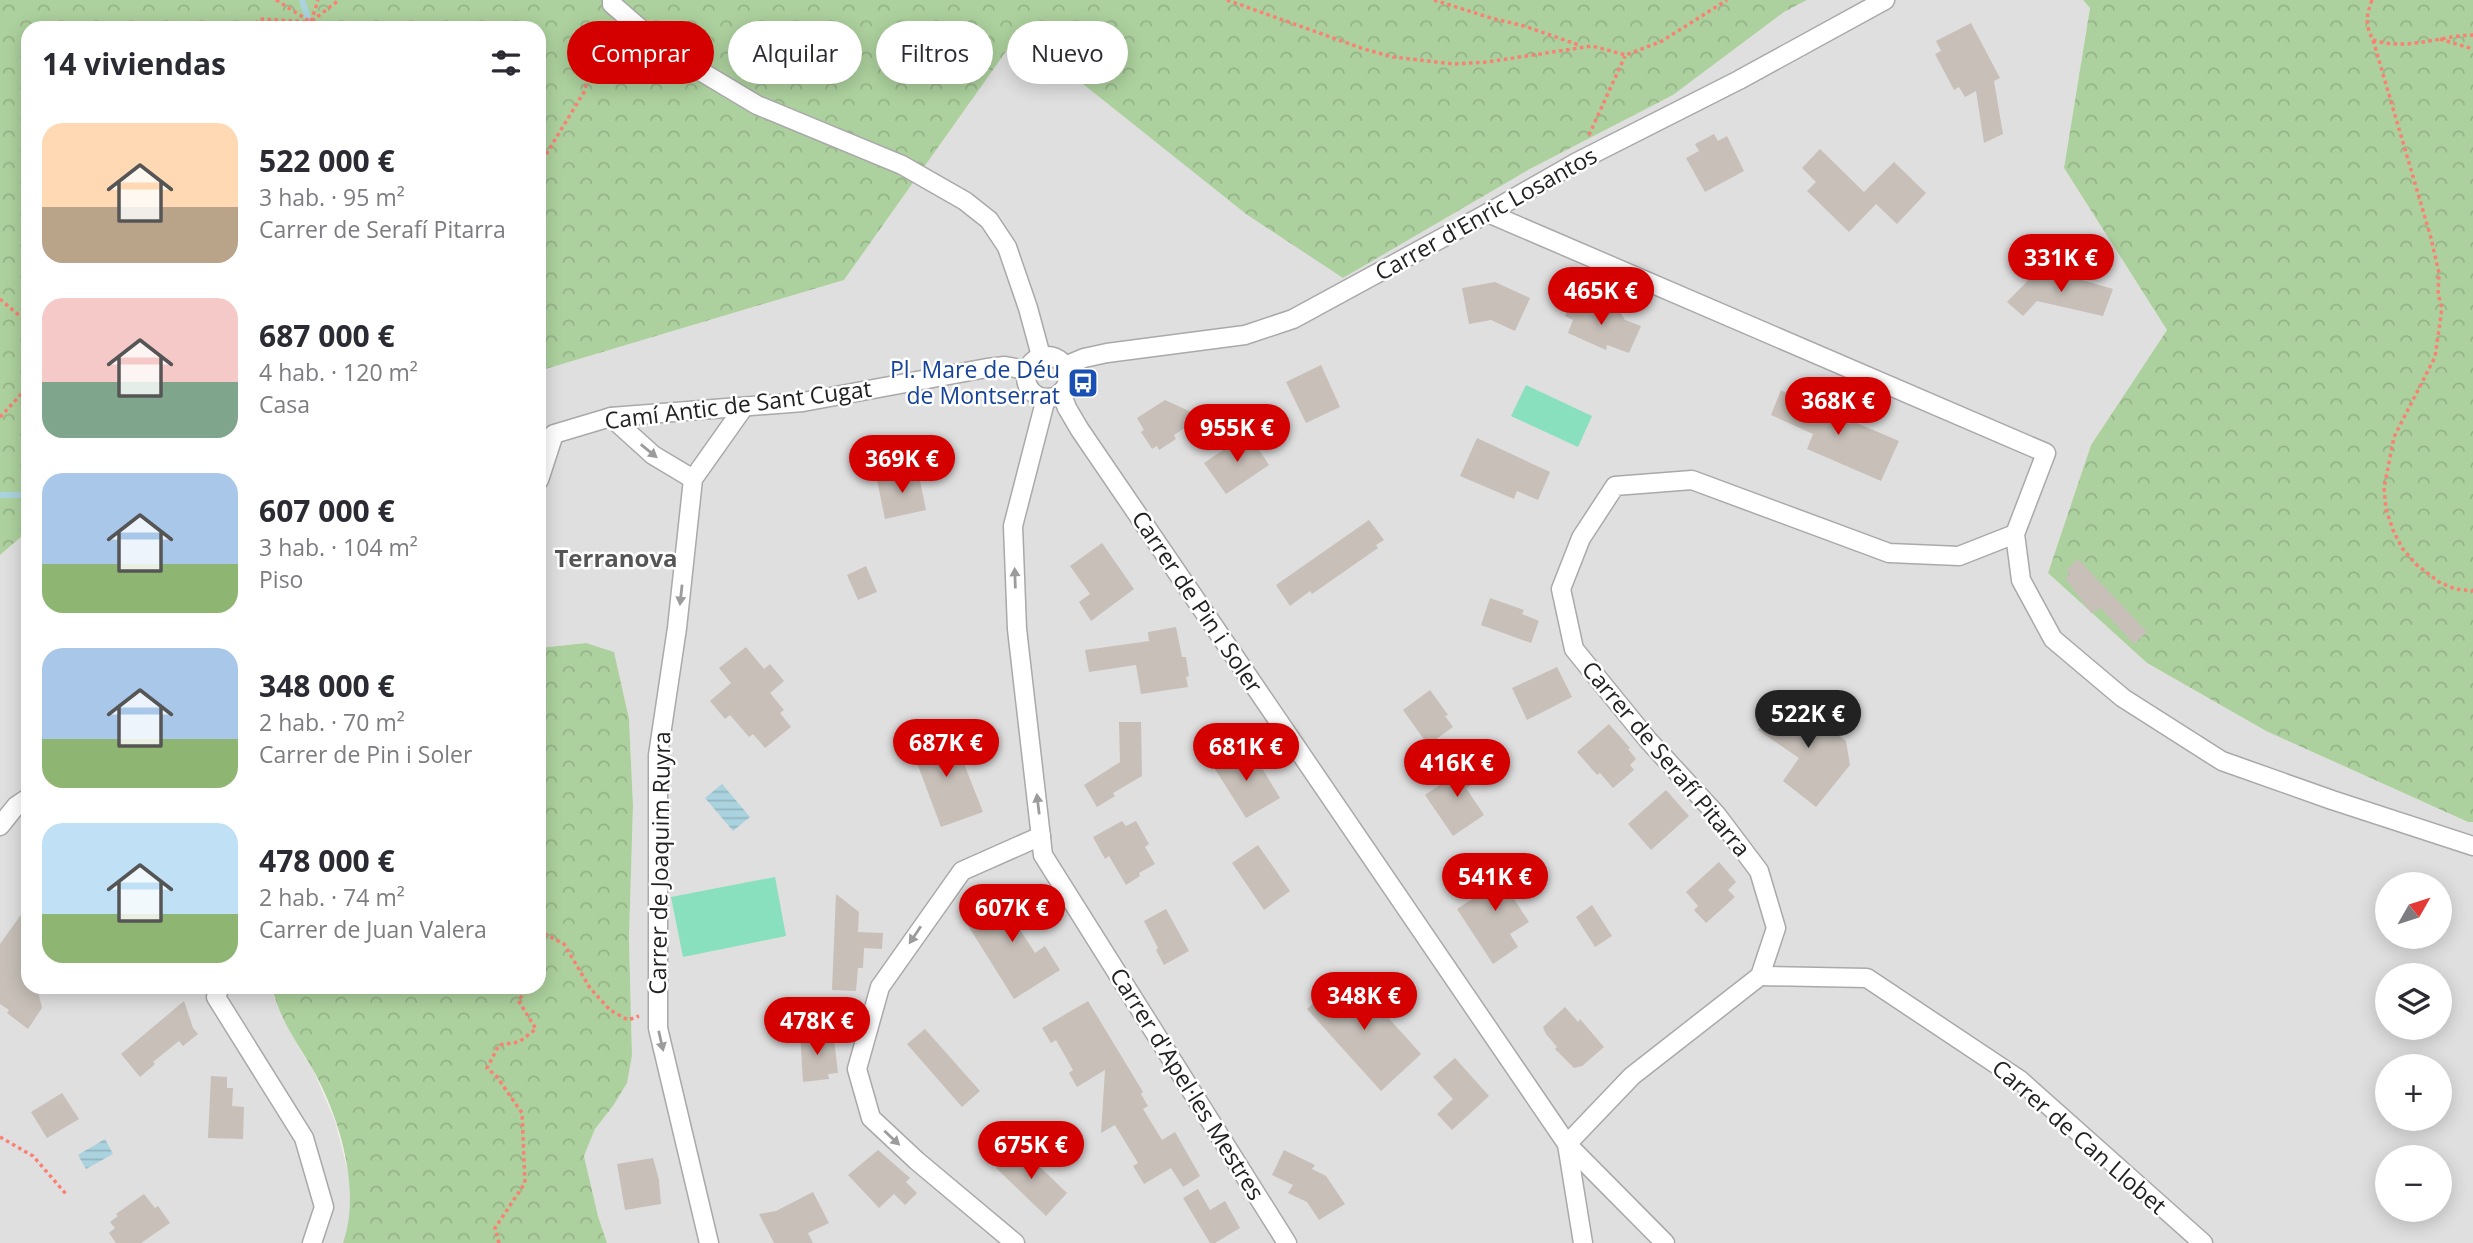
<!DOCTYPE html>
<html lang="es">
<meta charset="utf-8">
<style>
body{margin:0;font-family:"Open Sans",sans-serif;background:#f7f7f7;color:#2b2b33;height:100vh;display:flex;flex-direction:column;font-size:26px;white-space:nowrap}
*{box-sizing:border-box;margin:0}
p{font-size:23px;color:#7c7c81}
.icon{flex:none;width:38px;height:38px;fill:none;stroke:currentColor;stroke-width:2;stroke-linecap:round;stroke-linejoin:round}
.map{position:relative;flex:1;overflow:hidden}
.side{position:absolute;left:21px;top:21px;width:525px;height:973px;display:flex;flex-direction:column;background:#fff;border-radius:21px;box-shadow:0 4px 18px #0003}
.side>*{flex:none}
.guide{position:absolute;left:567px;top:21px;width:665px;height:63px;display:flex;gap:14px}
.needle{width:46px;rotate:51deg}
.fabs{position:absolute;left:2375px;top:872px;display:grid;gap:14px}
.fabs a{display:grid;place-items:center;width:77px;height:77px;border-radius:50%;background:#fff;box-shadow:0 4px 18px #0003;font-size:35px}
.price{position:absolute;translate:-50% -60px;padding:0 16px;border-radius:24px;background:#d40000;color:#fff;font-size:23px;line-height:46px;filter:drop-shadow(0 2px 4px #0008)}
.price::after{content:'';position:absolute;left:50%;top:42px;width:21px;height:16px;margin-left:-10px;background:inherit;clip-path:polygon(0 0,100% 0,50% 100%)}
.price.selected{background:#222;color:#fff}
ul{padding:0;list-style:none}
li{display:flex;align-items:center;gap:21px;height:175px;padding:0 21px}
li span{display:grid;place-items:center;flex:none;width:196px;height:140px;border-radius:21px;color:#555}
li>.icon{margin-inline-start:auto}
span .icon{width:84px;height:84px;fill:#fffc;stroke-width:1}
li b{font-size:30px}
h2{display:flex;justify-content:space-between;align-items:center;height:84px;padding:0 21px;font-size:30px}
.tag{padding:0 24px;border-radius:32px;background:#fff;box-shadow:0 4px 18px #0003;font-size:24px;line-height:63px}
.tag.selected{background:#d40000;color:#fff}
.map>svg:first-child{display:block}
.residential{fill:#e0dfdf;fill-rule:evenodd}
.forest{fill:url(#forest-crowns)}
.pitch{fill:#88e0be}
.water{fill:url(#water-rules)}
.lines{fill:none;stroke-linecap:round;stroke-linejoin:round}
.stream{stroke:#aad3df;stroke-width:6}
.building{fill:#c7bfb8}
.street-casing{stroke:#a9a9a9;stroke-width:21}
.path{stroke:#fa8072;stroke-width:3.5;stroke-dasharray:3.5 3.5;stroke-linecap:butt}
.street{stroke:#fff;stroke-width:18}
.oneway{fill:#9c9c9c}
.labels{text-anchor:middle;stroke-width:5;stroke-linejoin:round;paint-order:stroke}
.street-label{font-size:23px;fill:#222;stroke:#fff}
.transit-label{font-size:23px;fill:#164399;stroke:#fff;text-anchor:end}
.neighbourhood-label{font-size:24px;font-weight:bold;fill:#555;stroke:#fff}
</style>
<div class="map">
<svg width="2473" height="1243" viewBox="0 0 2473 1243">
<defs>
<pattern id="forest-crowns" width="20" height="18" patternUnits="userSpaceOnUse" patternTransform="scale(1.75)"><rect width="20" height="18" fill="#add19e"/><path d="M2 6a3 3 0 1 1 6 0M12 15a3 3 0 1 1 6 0" fill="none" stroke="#95b388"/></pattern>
<pattern id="water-rules" width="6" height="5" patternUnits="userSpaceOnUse" patternTransform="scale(1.75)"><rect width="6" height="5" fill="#aad3df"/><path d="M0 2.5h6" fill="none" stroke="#92b5bf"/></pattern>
</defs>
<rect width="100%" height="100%" fill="#f2efe9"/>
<!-- residential -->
<g class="residential">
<path d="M1807,0H2083L2090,8L2064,168L2167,330L2091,445L2048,573L2147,663L2266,731L2468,822H2473V1243H607L598,1216L584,1156L595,1129L613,1106L632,1055L629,940L633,805L629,719L586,643L539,648V371L844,280L1019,32L1246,214L1528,170L1673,95L1784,12ZM2387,884H2440V936H2387ZM2387,975H2440V1027H2387ZM2387,1066H2440V1118H2387ZM2387,1157H2440V1209H2387Z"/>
<path d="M28,531V987H272L274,998L299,1048L313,1070L335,1121L349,1176L352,1203L348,1231L343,1243H0V555Z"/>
</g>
<!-- forest -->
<g class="forest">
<path d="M0,0H1807L1784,12L1673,95L1528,170L1343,278L1246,214L1019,33L844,280L539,371V28H28V531L0,555Z"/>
<path d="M2083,0H2473V822H2468L2266,731L2147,663L2048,573L2091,445L2167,330L2064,168L2090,8Z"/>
<path d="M586,643L614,652L629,719L633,805L629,940L632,1055L627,1083L613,1106L595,1129L584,1156L598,1216L607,1243H343C362,1190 339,1115 312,1068C296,1041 279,1018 272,987H539V648Z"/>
</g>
<!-- pitch -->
<g class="pitch">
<path d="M1526,385L1592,416L1578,447L1511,416Z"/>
<path d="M775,877L786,936L683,957L671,897Z"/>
</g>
<!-- water -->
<g class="water">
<path d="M722,784L750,817L733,831L705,798Z"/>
<path d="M105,1139L113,1154L86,1169L78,1155Z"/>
</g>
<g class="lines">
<!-- stream -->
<g class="stream">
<path d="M302,0L311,28"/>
<path d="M0,495H28"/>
</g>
</g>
<!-- building -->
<g class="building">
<path d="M1971,23L2000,78L1994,81L2003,134L1984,143L1976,91L1965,97L1959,87L1954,90L1935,54L1941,51L1936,41Z"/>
<path d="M1714,134L1718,141L1727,136L1744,171L1705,192L1686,158L1699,151L1695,144Z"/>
<path d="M1820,149L1864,192L1894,162L1926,193L1897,224L1876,204L1849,232L1807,191L1816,182L1802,168Z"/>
<path d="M2039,269L2063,278L2082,280L2113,289L2103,316L2037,301L2023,316L2007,302Z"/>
<path d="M1495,282L1530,298L1515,331L1491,320L1469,324L1462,288Z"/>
<path d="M1573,298L1609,313L1620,312L1625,320L1641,326L1629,353L1607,345L1606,350L1568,333L1573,320L1565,316Z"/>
<path d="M1321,365L1340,407L1306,423L1286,382Z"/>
<path d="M1781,390L1850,424L1852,421L1899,441L1881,481L1807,449L1813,434L1771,415Z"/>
<path d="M1165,400L1189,411L1195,421L1174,435L1176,439L1159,450L1157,446L1152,449L1141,432L1144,430L1137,418Z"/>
<path d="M1248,433L1269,465L1226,494L1204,463Z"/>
<path d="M1477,438L1550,472L1538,500L1517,491L1514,499L1460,476Z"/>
<path d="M918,471L926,510L885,519L877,480Z"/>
<path d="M1369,520L1384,540L1376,545L1378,548L1312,594L1310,591L1290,606L1276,585Z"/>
<path d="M1102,543L1134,589L1091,621L1079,602L1090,594L1070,566Z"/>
<path d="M2078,559L2147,632L2134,644L2101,608L2091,613L2065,578L2070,574L2066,570Z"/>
<path d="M866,566L877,592L858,600L847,575Z"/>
<path d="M1490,598L1524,610L1522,614L1539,621L1531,643L1481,625Z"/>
<path d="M1176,627L1182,657H1186L1189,676L1186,677L1188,687L1141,694L1136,665L1089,672L1085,650L1149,641L1148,632Z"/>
<path d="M746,647L764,669L770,664L784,681L770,693L784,710L780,713L791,727L765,748L753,734L749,737L730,715L725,719L710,701L731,683L719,668Z"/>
<path d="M1557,667L1572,697L1527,720L1512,688Z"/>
<path d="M1430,690L1448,715L1445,716L1453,727L1428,745L1403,710Z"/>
<path d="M1786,695L1846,741L1850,765L1816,807L1783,781L1799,758L1758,730Z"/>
<path d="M1119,722H1141L1142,776L1113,793L1115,796L1097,807L1084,785L1120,762Z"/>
<path d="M1609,724L1630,748L1628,749L1636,759L1630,765L1634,770L1613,788L1600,773L1597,775L1577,752Z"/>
<path d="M951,731L983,812L941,827L917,763L913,765L906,747Z"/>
<path d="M1243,748L1254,766L1259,763L1280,798L1246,818L1213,766Z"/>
<path d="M1467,758L1481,778L1466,788L1484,815L1453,836L1425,795L1456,774L1452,768Z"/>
<path d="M1666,790L1689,816L1651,850L1628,824Z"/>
<path d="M1122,821L1126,826L1136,821L1149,844L1145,847L1155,864L1139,873L1140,876L1126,885L1109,856L1105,859L1093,837Z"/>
<path d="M1258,845L1290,891L1264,910L1232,863Z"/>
<path d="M1500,862L1522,894L1514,899L1529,922L1510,934L1518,947L1493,964L1457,909L1481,893L1472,879Z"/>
<path d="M1719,862L1736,882L1728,890L1735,897L1706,923L1694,910L1698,906L1686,892Z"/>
<path d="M1024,889L1038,911L1017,925L1035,953L1045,946L1060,970L1014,999L967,924L983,915L980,911L1003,896L1006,900Z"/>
<path d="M836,894L859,912L858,932L883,933L882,949L864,948L863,968H858L856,991L832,990Z"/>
<path d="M28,905V987H37L42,1008L28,1029L7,1013L9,1010L0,1004V944Z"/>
<path d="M1592,905L1612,936L1595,947L1576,917Z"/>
<path d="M1166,909L1189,951L1164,965L1156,950L1158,948L1144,921Z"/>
<path d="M1348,973L1421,1054L1381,1091L1307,1009Z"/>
<path d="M184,1001L193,1028L198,1034L183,1046L179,1041L153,1062L155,1064L140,1077L121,1054Z"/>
<path d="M1088,1001L1143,1092L1141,1094L1148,1106L1143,1109L1162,1140L1175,1132L1200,1176L1183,1187L1171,1168L1144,1184L1133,1166L1138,1163L1115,1125L1101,1133L1105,1070L1077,1087L1069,1073L1073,1070L1056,1040L1051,1043L1042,1028Z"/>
<path d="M1565,1007L1578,1022L1580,1019L1604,1047L1582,1066L1574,1068L1555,1049L1557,1047L1546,1034L1543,1027Z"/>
<path d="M925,1029L980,1091L962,1107L907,1044Z"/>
<path d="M818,1030L819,1041L834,1039L838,1073L828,1074L829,1079L803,1082L800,1032Z"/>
<path d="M1455,1058L1489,1096L1452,1130L1437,1114L1453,1099L1433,1077Z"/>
<path d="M211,1076L227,1077V1088H233L232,1106L244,1107L243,1139L208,1138Z"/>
<path d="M62,1093L79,1119L47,1138L31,1112Z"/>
<path d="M1017,1145L1067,1193L1046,1216L996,1168Z"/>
<path d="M878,1150L910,1178L906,1182L917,1193L905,1205L894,1194L879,1208L848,1175Z"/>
<path d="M1284,1150L1315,1165L1312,1169L1326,1176L1345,1204L1319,1220L1307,1202L1288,1193L1293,1185L1272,1175Z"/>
<path d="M653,1158L659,1180L661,1204L625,1210L617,1164Z"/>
<path d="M1198,1189L1210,1210L1225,1201L1240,1228L1215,1243H1210L1183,1198Z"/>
<path d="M813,1192L829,1223L808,1233L813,1243H774L759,1214L776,1211Z"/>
<path d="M144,1194L155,1208L158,1206L170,1223L141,1243H116L109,1233L115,1228L110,1222L118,1216L116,1214Z"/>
</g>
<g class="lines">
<!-- street casing -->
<g class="street-casing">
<g id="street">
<path d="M612,0V4L665,50L757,105L902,165L965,201L989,220L1007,247L1028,308L1041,356"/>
<path d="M1488,213L2046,453L2015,534L2021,580L2053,639L2123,698L2222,761L2332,800L2473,846"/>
<circle cx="1047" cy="377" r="21"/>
<path d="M1065,366L1084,358L1107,353L1245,335L1293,319L1488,213L1577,162L1739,80L1885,0"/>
<path d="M1061,392L1067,408L1080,430L1567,1144L1665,1243"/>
<path d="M1046,398L1013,526L1017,629L1043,855L1287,1243"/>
<path d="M611,417L653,455L693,479"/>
<path d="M539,447L554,434L611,417L803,402L987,368L1005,366L1026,370"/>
<path d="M539,480L553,437"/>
<path d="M0,826L16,806L28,798"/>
<path d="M1760,976L1867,978L2020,1080L2203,1243"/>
<path d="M220,987L216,997L304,1138L324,1207L312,1243"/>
<path d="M709,1243L658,1028V755L677,628L693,479L744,407"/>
<path d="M1015,1243L917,1161L871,1118L857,1069L880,987L962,871L1041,836"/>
<path d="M1583,1243L1567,1144L1632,1076L1760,976L1776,928L1759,871L1716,814L1648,740L1574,649L1561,589L1581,538L1615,486L1692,480L1889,553L1959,556L2015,534"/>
</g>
</g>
<!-- path -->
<g class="path">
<path d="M276,0L311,22L318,0"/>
<path d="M1227,0L1364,49L1393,57L1454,64L1487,62L1592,46L1626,55L1662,41L1727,0"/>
<path d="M1434,0L1491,18L1524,26L1579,45"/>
<path d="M2372,0C2366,16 2365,25 2373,40L2431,238L2439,273L2438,294L2442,308L2435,357L2394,437L2384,488L2386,509L2393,530L2402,548L2417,565L2439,582L2455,589L2473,591"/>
<path d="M312,21L339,0"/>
<path d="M250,28L260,19L311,22L312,28"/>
<path d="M2440,39L2473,49"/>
<path d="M2373,40C2406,51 2440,36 2473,35"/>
<path d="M1589,135L1625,56"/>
<path d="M539,166L584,92L606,23"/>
<path d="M0,299L28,323"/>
<path d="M0,417L28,387"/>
<path d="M539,937L543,933L564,944L590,988L610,1010L628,1020L639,1016"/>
<path d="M539,974L542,977L539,979"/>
<path d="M0,1137L33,1156L66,1194"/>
<path d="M499,1243L495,1228L525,1183L522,1113L497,1077L487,1068L499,1045L519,1042L536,1029L518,1000L531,987"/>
</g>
<!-- street -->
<use href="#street" class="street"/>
</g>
<!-- one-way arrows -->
<defs><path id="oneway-solid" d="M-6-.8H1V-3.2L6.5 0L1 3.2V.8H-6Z" transform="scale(1.75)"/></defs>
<g class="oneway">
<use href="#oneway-solid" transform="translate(649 451) rotate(39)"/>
<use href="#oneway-solid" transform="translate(1015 578) rotate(-92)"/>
<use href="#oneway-solid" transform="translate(681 595) rotate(96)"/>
<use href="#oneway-solid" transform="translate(1038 804) rotate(-97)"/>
<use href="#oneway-solid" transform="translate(915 935) rotate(124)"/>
<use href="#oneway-solid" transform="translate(661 1041) rotate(77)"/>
<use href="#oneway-solid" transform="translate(892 1138) rotate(43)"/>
</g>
<!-- icons -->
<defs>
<g id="bus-square" transform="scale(1.575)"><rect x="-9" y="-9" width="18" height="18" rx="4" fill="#1a4fb4" stroke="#fff"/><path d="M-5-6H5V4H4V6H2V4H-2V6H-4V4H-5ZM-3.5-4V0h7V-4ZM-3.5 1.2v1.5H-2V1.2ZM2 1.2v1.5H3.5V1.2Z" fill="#fff"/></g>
</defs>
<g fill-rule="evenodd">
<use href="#bus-square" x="1083" y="383"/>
</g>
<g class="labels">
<!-- street labels -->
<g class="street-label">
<text transform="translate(1486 214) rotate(-29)" y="8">Carrer d'Enric Losantos</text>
<text transform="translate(738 405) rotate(-7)" y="8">Camí Antic de Sant Cugat</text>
<text transform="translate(1197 602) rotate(56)" y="8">Carrer de Pin i Soler</text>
<text transform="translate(1666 759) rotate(50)" y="8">Carrer de Serafí Pitarra</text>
<text transform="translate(660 863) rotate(-89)" y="8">Carrer de Joaquim Ruyra</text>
<text transform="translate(1187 1084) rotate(58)" y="8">Carrer d'Apel·les Mestres</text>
<text transform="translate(2079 1137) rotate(41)" y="8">Carrer de Can Llobet</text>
</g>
<!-- transit labels -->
<g class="transit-label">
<text x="1060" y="378">Pl. Mare de Déu<tspan x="1060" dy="26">de Montserrat</tspan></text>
</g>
<!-- neighbourhood labels -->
<g class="neighbourhood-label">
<text x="616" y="567">Terranova</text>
</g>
</g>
</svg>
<div class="fabs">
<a><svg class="needle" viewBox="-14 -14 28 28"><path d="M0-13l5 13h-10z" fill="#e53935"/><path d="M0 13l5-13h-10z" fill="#7c7c81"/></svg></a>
<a><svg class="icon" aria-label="layers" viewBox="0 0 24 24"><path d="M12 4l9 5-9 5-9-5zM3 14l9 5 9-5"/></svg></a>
<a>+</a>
<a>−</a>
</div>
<b class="price" style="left:2061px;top:294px">331K €</b>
<b class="price" style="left:1601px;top:327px">465K €</b>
<b class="price" style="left:1838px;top:437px">368K €</b>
<b class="price" style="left:1237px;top:464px">955K €</b>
<b class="price" style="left:902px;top:495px">369K €</b>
<b class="price selected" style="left:1808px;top:750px">522K €</b>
<b class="price" style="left:946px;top:779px">687K €</b>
<b class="price" style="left:1246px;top:783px">681K €</b>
<b class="price" style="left:1457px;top:799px">416K €</b>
<b class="price" style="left:1495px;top:913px">541K €</b>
<b class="price" style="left:1012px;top:944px">607K €</b>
<b class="price" style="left:1364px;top:1032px">348K €</b>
<b class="price" style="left:817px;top:1057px">478K €</b>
<b class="price" style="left:1031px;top:1181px">675K €</b>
<div class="guide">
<a class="tag selected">Comprar</a>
<a class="tag">Alquilar</a>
<a class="tag">Filtros</a>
<a class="tag">Nuevo</a>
</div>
<section class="side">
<h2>14 viviendas<svg class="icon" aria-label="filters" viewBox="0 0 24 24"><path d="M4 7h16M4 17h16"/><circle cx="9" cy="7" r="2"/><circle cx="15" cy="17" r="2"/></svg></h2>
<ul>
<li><span style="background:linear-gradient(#ffd9b3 60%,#b9a48a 0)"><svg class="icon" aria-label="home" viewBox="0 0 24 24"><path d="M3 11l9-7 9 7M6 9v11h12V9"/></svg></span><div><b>522 000 €</b><p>3 hab. · 95 m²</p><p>Carrer de Serafí Pitarra</p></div></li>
<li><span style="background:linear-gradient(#f6c9c9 60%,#7fa58c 0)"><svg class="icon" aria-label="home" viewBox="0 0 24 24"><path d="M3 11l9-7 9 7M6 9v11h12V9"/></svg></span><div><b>687 000 €</b><p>4 hab. · 120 m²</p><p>Casa</p></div></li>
<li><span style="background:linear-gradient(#a9c7e8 65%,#8fb573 0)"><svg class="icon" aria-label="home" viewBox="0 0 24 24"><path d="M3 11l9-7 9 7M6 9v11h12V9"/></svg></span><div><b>607 000 €</b><p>3 hab. · 104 m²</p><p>Piso</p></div></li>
<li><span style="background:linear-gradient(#a9c7e8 65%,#8fb573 0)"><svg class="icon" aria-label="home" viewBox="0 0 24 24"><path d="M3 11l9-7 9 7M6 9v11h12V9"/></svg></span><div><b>348 000 €</b><p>2 hab. · 70 m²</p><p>Carrer de Pin i Soler</p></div></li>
<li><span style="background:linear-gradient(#bfe0f5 65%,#8fb573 0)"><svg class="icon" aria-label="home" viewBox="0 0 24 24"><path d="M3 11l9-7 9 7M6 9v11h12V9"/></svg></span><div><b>478 000 €</b><p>2 hab. · 74 m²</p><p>Carrer de Juan Valera</p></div></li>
</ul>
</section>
</div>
